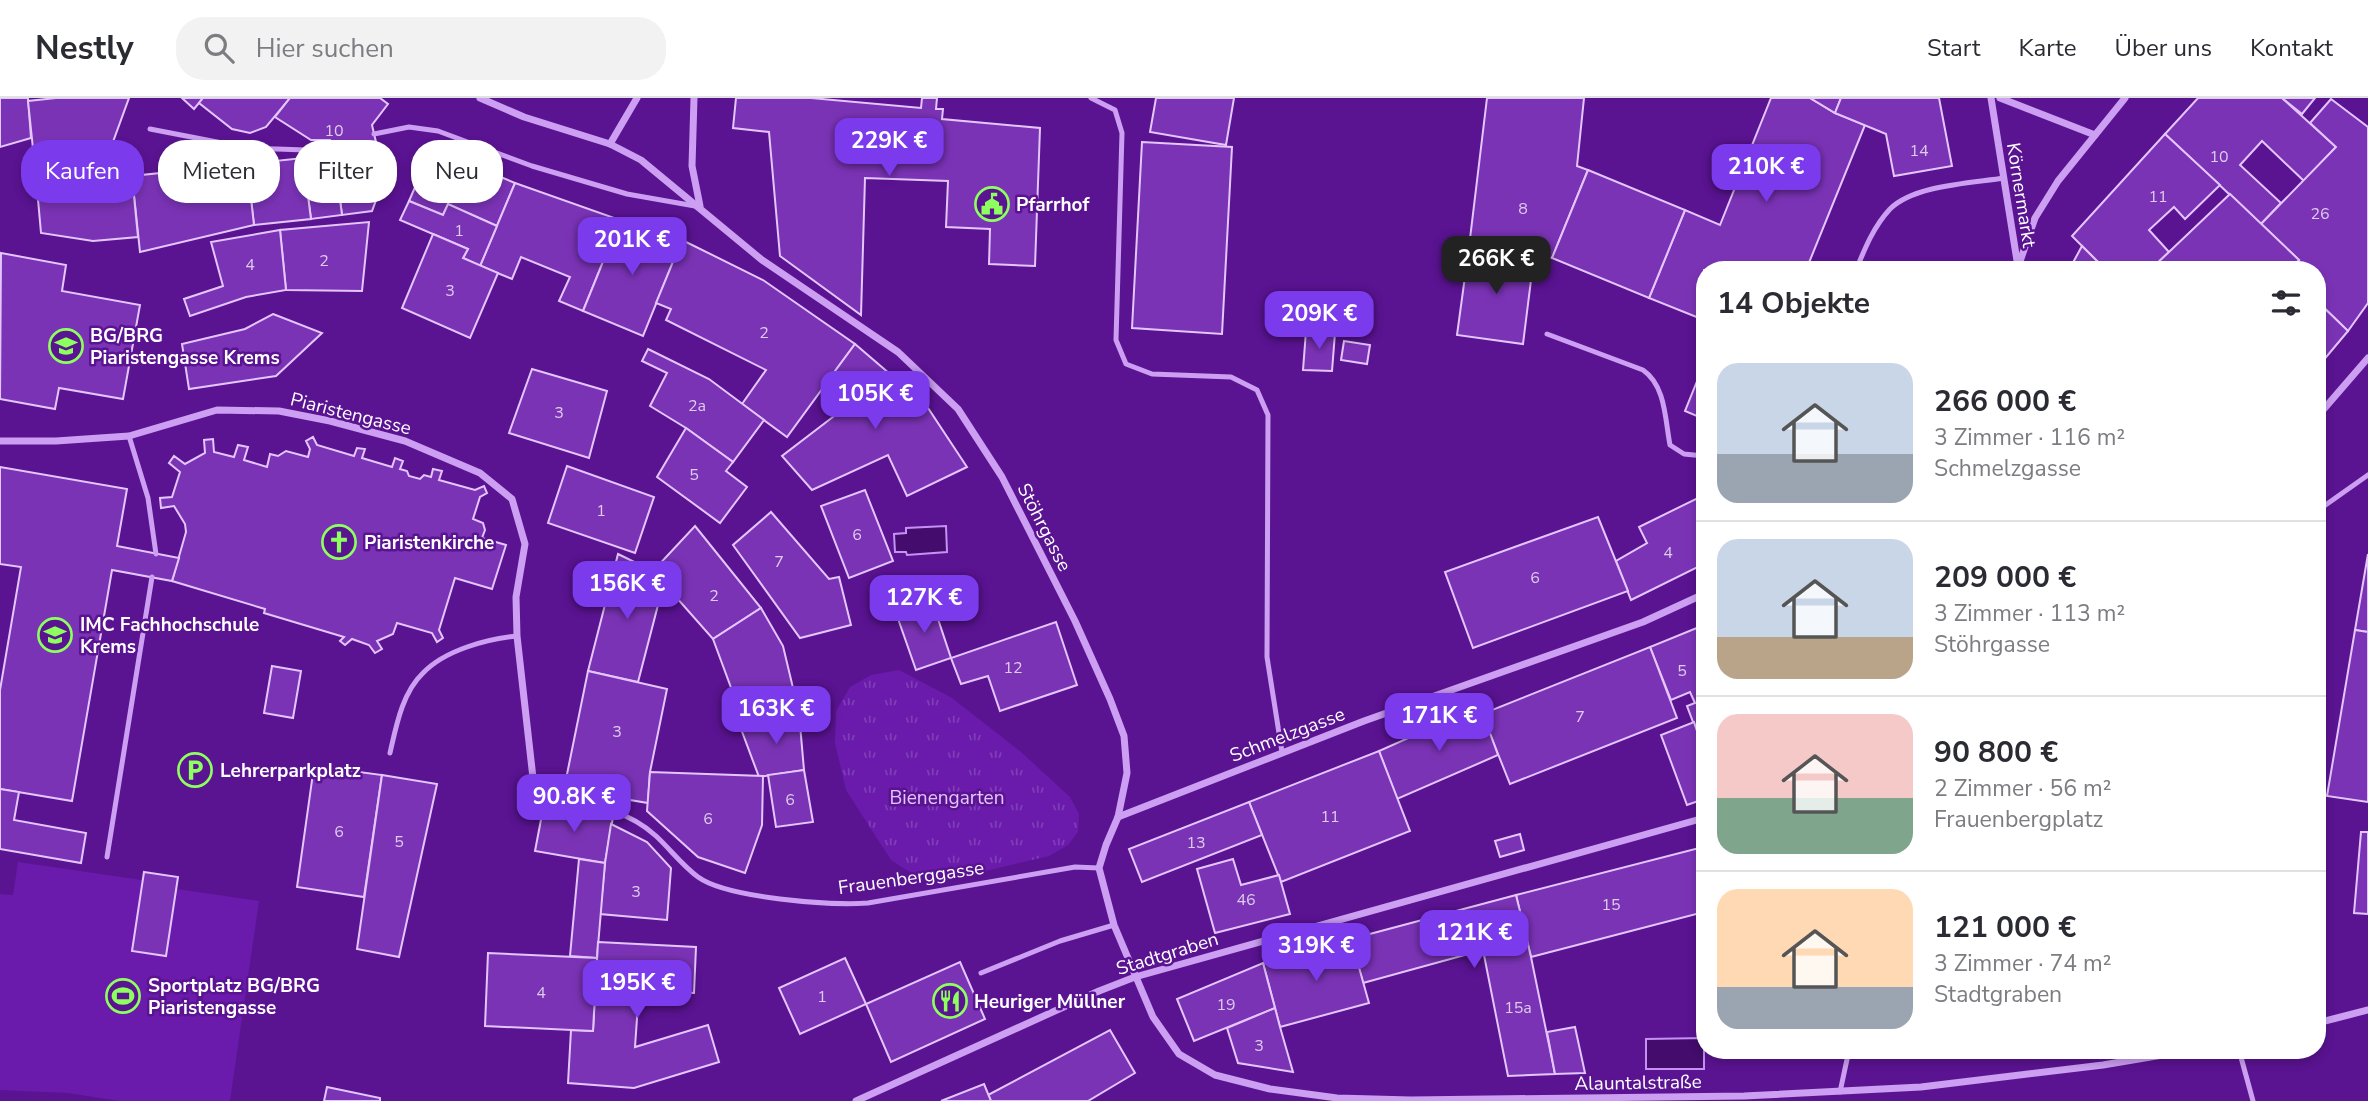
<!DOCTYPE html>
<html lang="de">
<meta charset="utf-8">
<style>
body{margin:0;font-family:"Nunito Sans",sans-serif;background:#f2f2f3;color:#2b2b33;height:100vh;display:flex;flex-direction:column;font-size:26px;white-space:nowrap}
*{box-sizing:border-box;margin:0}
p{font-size:23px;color:#7c7c81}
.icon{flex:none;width:38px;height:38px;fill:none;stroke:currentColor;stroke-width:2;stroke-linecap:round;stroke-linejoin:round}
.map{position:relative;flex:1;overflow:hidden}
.details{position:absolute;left:1696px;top:163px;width:630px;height:798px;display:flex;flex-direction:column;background:#fff;border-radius:28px;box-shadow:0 4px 10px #0003}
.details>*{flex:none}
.banner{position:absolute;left:21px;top:42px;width:665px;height:63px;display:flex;gap:14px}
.price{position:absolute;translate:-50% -60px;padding:0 16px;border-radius:14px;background:#7c3aed;color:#fff;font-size:23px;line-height:46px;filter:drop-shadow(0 2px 4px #0008)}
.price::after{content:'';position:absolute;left:50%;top:42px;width:21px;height:16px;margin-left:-10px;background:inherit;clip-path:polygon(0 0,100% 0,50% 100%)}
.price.selected{background:#222;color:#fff}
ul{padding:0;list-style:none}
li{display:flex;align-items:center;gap:21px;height:175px;padding:0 21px}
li+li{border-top:2px solid #e1e1e2}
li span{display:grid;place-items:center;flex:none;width:196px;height:140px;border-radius:21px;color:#555}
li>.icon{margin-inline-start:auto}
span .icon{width:84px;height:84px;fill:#fffc;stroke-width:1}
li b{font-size:30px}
h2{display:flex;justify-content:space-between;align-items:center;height:84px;padding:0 21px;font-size:30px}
.chip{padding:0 24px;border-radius:28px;background:#fff;box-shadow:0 4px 10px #0003;font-size:24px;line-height:63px}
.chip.selected{background:#7c3aed;color:#fff}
header{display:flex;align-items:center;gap:42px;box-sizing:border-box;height:98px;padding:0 35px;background:#fff;border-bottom:2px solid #e1e1e2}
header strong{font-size:33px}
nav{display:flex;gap:38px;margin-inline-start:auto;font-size:24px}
.search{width:490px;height:63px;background:#f2f2f3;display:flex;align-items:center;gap:18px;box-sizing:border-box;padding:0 24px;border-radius:28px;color:#7c7c81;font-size:26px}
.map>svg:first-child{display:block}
.grass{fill:url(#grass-tufts)}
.garden{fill:#6a1bab}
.water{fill:#430c6d;stroke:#c691f5;stroke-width:2}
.building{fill:#7b33b6;stroke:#e4c6fc;stroke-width:2}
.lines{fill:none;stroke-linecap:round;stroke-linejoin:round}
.service{stroke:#cc9ff2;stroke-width:5}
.minor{stroke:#cc9ff2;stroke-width:7}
.labels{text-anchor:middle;stroke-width:5;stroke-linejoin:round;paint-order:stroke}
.number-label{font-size:16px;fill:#decced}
.street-label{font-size:19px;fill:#fff;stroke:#5a1391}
.poi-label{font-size:19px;font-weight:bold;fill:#fff;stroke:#5a1391;text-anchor:start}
.park-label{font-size:19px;fill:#e4c6fc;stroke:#5a1391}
</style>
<header>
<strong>Nestly</strong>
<div class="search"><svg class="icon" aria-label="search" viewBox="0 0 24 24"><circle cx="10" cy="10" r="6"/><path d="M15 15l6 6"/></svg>Hier suchen</div>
<nav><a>Start</a><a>Karte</a><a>Über uns</a><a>Kontakt</a></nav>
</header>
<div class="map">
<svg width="2368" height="1003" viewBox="0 0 2368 1003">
<defs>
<pattern id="grass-tufts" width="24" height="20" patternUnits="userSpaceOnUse" patternTransform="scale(1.75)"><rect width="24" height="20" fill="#6a1bab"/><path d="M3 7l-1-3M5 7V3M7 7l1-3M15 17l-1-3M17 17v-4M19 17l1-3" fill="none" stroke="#803db8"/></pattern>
</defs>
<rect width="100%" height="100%" fill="#5a1391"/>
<!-- grass -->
<path class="grass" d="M899,572L952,600L1021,654L1070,699L1079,716L1078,734L1068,747L1049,758L948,782L926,779L908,773L891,762L846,692L835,645L836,613L850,589L871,577Z"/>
<!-- garden -->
<path class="garden" d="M18,764L142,782L144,774L178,779L177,791L259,803L230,1003H119L68,995L0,992V796L13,797Z"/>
<!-- water -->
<g class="water">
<path d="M946,428L947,454L907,457L906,454H895L894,436L906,435V430Z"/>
<path d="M1704,940V971H1646V941Z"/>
</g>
<!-- building -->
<g class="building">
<path d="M0,0H28L31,40L0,49Z"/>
<path d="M56,0H129L110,52L91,53L83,72L84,82L36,79L28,3Z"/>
<path d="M182,0H203L194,11Z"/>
<path d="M203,0H290L266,29L250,35L232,31L199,5Z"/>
<path d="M290,0H380L388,6L372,27L376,44L334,56L330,42H311L275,19Z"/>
<path d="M736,0H811L921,10L922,0H937L936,11H943L942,21L1040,30L1035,168L989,166L990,131L946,129L948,83L865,80L861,217L780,158L769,34L733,30Z"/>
<path d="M1156,0H1234L1226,47L1150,34Z"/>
<path d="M1487,0H1584L1577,68L1588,72L1552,160L1469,149Z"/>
<path d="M1771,0H1810L1835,15L1865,27L1806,172H1704V222L1649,200L1685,112L1720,127Z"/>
<path d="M1810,0H1841L1835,15Z"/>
<path d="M1841,0H1939L1952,68L1894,78L1886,36L1835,15Z"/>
<path d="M2198,0H2282L2336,49L2304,83L2262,43L2240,67L2281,105L2261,126L2165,36Z"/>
<path d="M2282,0H2315L2302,16Z"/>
<path d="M2331,1L2368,29V205L2348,233L2317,203V172H2289L2299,162L2261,126L2336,49L2310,25Z"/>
<path d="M2165,36L2220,87L2185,121L2174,109L2149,132L2169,154L2150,172H2106L2072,138Z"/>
<path d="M376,44L385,78L372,113L342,117L334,56Z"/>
<path d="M1142,44L1232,49L1222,236L1132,230Z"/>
<path d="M432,50L515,85L497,128L448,106L443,117L409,103Z"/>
<path d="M334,56L342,117L311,121L303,60Z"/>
<path d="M303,60L311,121L254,127L247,66Z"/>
<path d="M247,66L254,127L140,154L132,78Z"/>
<path d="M1588,72L1685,112L1649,200L1552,160Z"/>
<path d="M132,78L138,139L93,143L41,135L36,79L84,82Z"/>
<path d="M515,85L620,122L583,213L559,203L570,179L521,159L512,181L480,168Z"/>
<path d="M2230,96L2299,162L2289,172H2150Z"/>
<path d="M409,103L443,117L448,106L497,128L480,168L463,160L468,151L400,122Z"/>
<path d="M620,122L682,142L643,238L583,213Z"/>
<path d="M369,124L362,193L286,192L280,132Z"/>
<path d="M280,132L286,192L246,199L190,218L184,201L223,188L211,144Z"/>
<path d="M433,136L468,151L463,160L498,175L470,240L402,210Z"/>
<path d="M682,142L763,182L855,246L787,339L742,306L766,272L666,222L671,211L656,205Z"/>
<path d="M2082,148L2106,172H2069Z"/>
<path d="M1469,149L1534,158L1523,246L1457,237Z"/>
<path d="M1,155L66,167L62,193L140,207L123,301L59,290L55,311L0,301Z"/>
<path d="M2317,203L2348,233L2317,270Z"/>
<path d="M273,216L322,235L276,278L189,291L182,246L245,231Z"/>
<path d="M1306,233L1335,235L1332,273L1303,272Z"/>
<path d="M1344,243L1370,247L1367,266L1341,262Z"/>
<path d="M855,246L926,307L967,369L907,398L888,357L812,392L782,358L846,309L824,288Z"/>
<path d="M648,251L709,281L764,322L733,364L686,330L650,308L667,275L642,263Z"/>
<path d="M1704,266V321L1685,313Z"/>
<path d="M532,271L607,293L589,360L509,335Z"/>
<path d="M686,330L733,364L726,373L747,389L720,425L657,379Z"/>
<path d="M313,339L317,347L354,358L357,350L365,351L362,360L392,369L395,360L403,363L400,371L407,373L409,378L420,381L424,377L431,379L433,371L442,373L439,382L475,392L484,388L487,395L480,399L473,421L483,425L485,432L482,440L506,447L492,491L455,480L439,532L443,540L437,544L432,535L397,525L393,536L377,543L382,551L375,555L369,547L352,541L345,547L340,543L344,539L264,515L265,511L172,483L186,434L185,426L174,408L161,410L160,400L172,399L180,374L169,365L174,358L185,366L205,355L204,342L213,341L214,354L234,359L238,347L248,349L244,362L267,369L270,356L278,358L286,353L308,359L310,351L306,343Z"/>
<path d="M567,368L654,399L635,455L548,425Z"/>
<path d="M0,369L127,391L117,448L179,460L172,483L112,472L72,703L0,691V592L21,469L0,466Z"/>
<path d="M865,392L893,463L849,480L821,408Z"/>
<path d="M1704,397V466L1631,502L1616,463L1647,445L1639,429Z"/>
<path d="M771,414L829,481L839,479L851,527L800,540L733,447Z"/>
<path d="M1598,419L1628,493L1473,550L1445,474Z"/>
<path d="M695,428L761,510L713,541L653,473Z"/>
<path d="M618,456L653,473L664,484L638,584L588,573Z"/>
<path d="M2368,456V534L2355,532Z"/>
<path d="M932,503L951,560L916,572L896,515Z"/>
<path d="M761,510L783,548L799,615L746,630L713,541Z"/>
<path d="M1056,524L1077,587L1000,613L988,578L961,586L951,560Z"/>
<path d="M1704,527V653L1687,608L1695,605L1690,594L1671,602L1650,549Z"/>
<path d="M2355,532L2368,534V704L2327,698Z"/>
<path d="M1650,549L1677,620L1510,686L1482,616Z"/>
<path d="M272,568L301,573L293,620L264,615Z"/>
<path d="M588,573L667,591L650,674L648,705L564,691Z"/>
<path d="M1480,608L1498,657L1397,701L1379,653Z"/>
<path d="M799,615L804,672L759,679L741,631Z"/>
<path d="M1694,624L1704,654V701L1687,707L1661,637Z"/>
<path d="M1379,653L1410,733L1281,784L1249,704Z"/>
<path d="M314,668L382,677L364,799L297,789Z"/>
<path d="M804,672L813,724L776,729L768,677Z"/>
<path d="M650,674L763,678L762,727L745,775L698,759L647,713Z"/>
<path d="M382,677L437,686L399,859L357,851Z"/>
<path d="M0,691L19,694L14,722L86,735L81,765L0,751Z"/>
<path d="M1249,704L1262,737L1142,784L1129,751Z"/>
<path d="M544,706L613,719L605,765L535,753Z"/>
<path d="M611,726L647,744L671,770L667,822L600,816L605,765Z"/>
<path d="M2361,734H2368V816L2354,815Z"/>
<path d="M1520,736L1524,752L1500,759L1495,743Z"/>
<path d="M1703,749L1704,814L1531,859L1516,797Z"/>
<path d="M579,761L605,765L597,860L570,858Z"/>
<path d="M1233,761L1241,787L1279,777L1290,816L1215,835L1197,771Z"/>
<path d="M144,774L178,779L166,858L132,853Z"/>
<path d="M1516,797L1531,859L1555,976L1508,978L1483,852L1363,885L1351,841Z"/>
<path d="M1351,841L1369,905L1280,929L1263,865Z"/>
<path d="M598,844L696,849L694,895L639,892L635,949L708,927L719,964L634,990L568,985L571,932L593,933Z"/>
<path d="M488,855L597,860L593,933L485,928Z"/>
<path d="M845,860L866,906L800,936L779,890Z"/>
<path d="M960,864L985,921L891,964L866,906Z"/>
<path d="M1263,865L1275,910L1194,943L1177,901Z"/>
<path d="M1275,910L1280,929L1293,974L1238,965L1227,930Z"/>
<path d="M1575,929L1585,975L1555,976L1547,934Z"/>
<path d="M1110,932L1135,975L1088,1003H991L988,997Z"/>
<path d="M1767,952H1814L1813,954Z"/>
<path d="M1879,952H1942L1881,959Z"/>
<path d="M984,986L991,1003H941Z"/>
<path d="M327,989L380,1000V1003H324Z"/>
</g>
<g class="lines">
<!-- service -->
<g class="service">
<path d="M1091,0L1115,12L1122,35L1116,242L1126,266L1152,276L1231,279L1257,292L1268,317L1267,559L1282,654"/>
<path d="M150,31L248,50L306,52L331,50"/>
<path d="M374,36L409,29L438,33L532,68L627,96L695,108"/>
<path d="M1856,172C1865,150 1874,128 1890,111C1914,87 1972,85 2004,80"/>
<path d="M1547,236L1643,272C1666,288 1665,322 1670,347L1684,356L1704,358"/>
<path d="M129,338L148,400L156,456"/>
<path d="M2317,413L2368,377"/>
<path d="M390,655C396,629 402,595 423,575C445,552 487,541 517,538"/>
<path d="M546,698C586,706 624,709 656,738C670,751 683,768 698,779C727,800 831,808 868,805L1075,769L1099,770"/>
<path d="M107,759L152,479"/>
<path d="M981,875L1060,843L1114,827"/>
<path d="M2239,952L2253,1003"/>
<path d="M1840,994L1849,952"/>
</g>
<!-- minor -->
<g class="minor">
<path d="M480,0L524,19L610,46L641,62L762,162L898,254L958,311L1002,379L1075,523L1110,601L1124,638L1127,675L1118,719L1106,747L1099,770L1114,827L1153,919L1179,956L1215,977L1270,991L1337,1000L1411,1002L1744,998L1921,989L2103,967L2192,952"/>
<path d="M694,0L692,68L700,108"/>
<path d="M1991,0L2018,169"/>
<path d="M2000,0L2095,37"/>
<path d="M610,46L637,0"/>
<path d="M2017,172L2035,120L2058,83L2125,0"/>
<path d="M2317,319L2368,260"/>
<path d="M0,343H56L129,338L217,312L279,313L330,323L405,343L480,375L512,401L525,446L516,499L517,538L533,680L546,698"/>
<path d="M1118,719L1364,623L1643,524L1704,496"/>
<path d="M2317,925L2368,912"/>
<path d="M856,1003L1099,893L1135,879L1704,720"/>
</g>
</g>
<!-- icons -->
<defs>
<g id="civic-ring" transform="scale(1.75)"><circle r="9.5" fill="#5a1391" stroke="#8dff5f" stroke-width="1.5"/><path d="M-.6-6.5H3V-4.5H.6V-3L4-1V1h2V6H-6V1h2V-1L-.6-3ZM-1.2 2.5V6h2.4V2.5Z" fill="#8dff5f"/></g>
<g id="school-ring" transform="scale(1.75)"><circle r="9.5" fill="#5a1391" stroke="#8dff5f" stroke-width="1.5"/><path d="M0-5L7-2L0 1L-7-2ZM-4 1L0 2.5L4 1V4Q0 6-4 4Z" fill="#8dff5f"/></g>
<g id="church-ring" transform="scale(1.75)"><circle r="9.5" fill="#5a1391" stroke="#8dff5f" stroke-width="1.5"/><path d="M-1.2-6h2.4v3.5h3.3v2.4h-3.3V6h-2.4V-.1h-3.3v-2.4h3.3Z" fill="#8dff5f"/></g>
<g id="university-ring" transform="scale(1.75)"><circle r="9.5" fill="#5a1391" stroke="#8dff5f" stroke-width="1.5"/><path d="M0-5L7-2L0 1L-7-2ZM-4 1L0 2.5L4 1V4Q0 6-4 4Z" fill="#8dff5f"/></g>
<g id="parking-ring" transform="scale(1.75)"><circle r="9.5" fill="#5a1391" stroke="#8dff5f" stroke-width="1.5"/><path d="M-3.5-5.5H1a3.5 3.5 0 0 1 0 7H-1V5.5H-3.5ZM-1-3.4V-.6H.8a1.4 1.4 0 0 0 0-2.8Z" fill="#8dff5f"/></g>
<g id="stadium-ring" transform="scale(1.75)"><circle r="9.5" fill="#5a1391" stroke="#8dff5f" stroke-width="1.5"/><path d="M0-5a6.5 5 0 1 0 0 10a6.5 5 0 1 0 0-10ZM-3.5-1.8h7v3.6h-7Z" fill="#8dff5f"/></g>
<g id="restaurant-ring" transform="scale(1.75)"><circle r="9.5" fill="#5a1391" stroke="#8dff5f" stroke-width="1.5"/><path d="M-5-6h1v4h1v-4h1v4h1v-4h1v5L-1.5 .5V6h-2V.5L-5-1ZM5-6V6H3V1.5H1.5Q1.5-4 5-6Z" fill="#8dff5f"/></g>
</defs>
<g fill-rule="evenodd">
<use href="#civic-ring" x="992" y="106"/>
<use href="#school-ring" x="66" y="248"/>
<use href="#church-ring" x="339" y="444"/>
<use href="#university-ring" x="55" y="537"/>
<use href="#parking-ring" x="195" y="672"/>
<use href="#stadium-ring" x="123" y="898"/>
<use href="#restaurant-ring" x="950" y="903"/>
</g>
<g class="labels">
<!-- number labels -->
<g class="number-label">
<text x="334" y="38">10</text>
<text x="1919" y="58">14</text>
<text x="2219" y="64">10</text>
<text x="2158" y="104">11</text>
<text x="1523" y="116">8</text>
<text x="2320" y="121">26</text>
<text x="459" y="138">1</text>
<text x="324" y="168">2</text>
<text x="250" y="172">4</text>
<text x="450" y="198">3</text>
<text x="764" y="240">2</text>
<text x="697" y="313">2a</text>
<text x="559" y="320">3</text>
<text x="694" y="382">5</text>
<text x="601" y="418">1</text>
<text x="857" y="442">6</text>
<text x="1668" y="460">4</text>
<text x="779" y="469">7</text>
<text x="1535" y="485">6</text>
<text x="714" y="503">2</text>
<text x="1013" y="575">12</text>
<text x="1682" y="578">5</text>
<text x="1580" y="624">7</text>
<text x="617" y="639">3</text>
<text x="790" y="707">6</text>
<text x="1330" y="724">11</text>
<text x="708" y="726">6</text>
<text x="339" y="739">6</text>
<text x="399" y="749">5</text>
<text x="1196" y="750">13</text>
<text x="636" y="799">3</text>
<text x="1246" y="807">46</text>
<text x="1611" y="812">15</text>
<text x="541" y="900">4</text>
<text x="822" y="904">1</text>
<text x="1226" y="912">19</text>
<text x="1518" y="915">15a</text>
<text x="1259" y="953">3</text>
</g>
<!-- street labels -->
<g class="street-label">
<text transform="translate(2022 97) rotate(81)" y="7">Körnermarkt</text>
<text transform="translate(351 315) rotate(14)" y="7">Piaristengasse</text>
<text transform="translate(1045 429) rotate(63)" y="7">Stöhrgasse</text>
<text transform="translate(1287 636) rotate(-21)" y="7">Schmelzgasse</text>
<text transform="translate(911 779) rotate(-8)" y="7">Frauenberggasse</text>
<text transform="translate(1167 855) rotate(-17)" y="7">Stadtgraben</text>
<text transform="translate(1638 984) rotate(-1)" y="7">Alauntalstraße</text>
</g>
<!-- poi labels -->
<g class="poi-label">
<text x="1016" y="113">Pfarrhof</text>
<text x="90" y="244">BG/BRG<tspan x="90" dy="22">Piaristengasse Krems</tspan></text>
<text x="364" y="451">Piaristenkirche</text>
<text x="80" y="533">IMC Fachhochschule<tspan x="80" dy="22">Krems</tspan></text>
<text x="220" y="679">Lehrerparkplatz</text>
<text x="148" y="894">Sportplatz BG/BRG<tspan x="148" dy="22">Piaristengasse</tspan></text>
<text x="974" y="910">Heuriger Müllner</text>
</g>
<!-- park labels -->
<g class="park-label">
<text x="947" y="706">Bienengarten</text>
</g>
</g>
</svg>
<b class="price" style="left:889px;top:80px">229K €</b>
<b class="price" style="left:1766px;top:106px">210K €</b>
<b class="price" style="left:632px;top:179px">201K €</b>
<b class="price selected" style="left:1496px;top:198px">266K €</b>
<b class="price" style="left:1319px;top:253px">209K €</b>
<b class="price" style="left:875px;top:333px">105K €</b>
<b class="price" style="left:627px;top:523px">156K €</b>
<b class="price" style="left:924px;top:537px">127K €</b>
<b class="price" style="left:776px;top:648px">163K €</b>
<b class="price" style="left:1439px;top:655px">171K €</b>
<b class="price" style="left:574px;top:736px">90.8K €</b>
<b class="price" style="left:1474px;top:872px">121K €</b>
<b class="price" style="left:1316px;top:885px">319K €</b>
<b class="price" style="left:637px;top:922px">195K €</b>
<div class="banner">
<a class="chip selected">Kaufen</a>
<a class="chip">Mieten</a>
<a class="chip">Filter</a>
<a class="chip">Neu</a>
</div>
<section class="details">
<h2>14 Objekte<svg class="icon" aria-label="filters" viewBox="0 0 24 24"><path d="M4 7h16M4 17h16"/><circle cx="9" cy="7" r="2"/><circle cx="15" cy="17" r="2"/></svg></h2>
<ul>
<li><span style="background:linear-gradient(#c9d6e8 65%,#9aa5b1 0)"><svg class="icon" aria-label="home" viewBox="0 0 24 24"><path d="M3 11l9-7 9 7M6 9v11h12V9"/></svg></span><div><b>266 000 €</b><p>3 Zimmer · 116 m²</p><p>Schmelzgasse</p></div></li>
<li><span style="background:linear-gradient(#c9d6e8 70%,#b9a48a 0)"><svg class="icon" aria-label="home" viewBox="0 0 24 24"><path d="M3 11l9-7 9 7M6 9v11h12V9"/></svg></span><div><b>209 000 €</b><p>3 Zimmer · 113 m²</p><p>Stöhrgasse</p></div></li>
<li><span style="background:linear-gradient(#f6c9c9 60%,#7fa58c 0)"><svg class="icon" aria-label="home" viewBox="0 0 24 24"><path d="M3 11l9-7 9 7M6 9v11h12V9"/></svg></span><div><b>90 800 €</b><p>2 Zimmer · 56 m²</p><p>Frauenbergplatz</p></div></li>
<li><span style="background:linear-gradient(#ffd9b3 70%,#9aa5b1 0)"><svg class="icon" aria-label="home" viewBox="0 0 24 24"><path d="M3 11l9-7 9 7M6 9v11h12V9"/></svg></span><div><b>121 000 €</b><p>3 Zimmer · 74 m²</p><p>Stadtgraben</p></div></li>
</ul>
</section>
</div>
